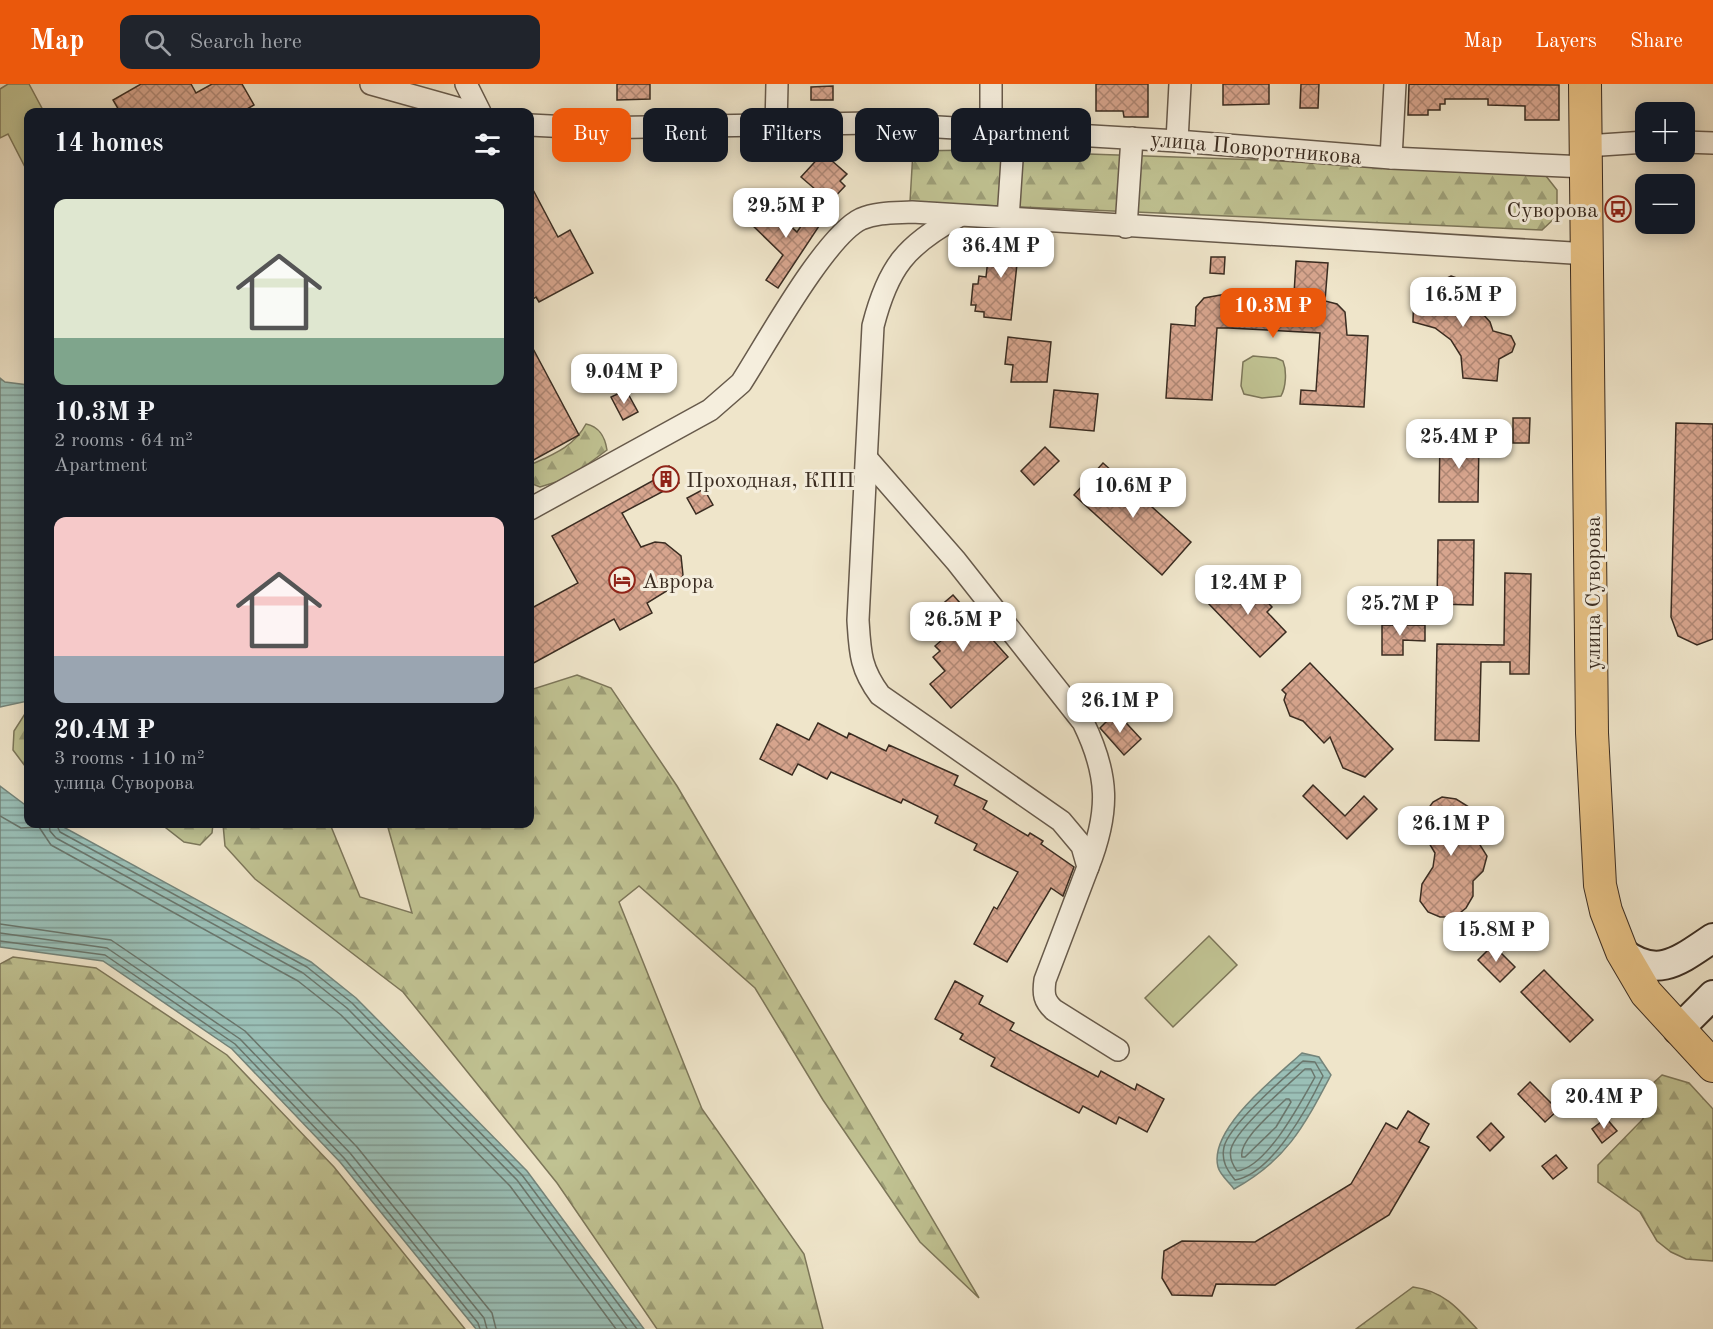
<!DOCTYPE html>
<meta charset="utf-8">
<style>
body{margin:0;font-family:"Old Standard TT",serif;background:#20242c;color:#f1f3f6;height:100vh;display:flex;flex-direction:column;font-size:22px;white-space:nowrap}
*{box-sizing:border-box;margin:0}
p{font-size:20px;color:#9ea1a6}
.icon{flex:none;width:33px;height:33px;fill:none;stroke:currentColor;stroke-width:2;stroke-linecap:round;stroke-linejoin:round}
.map{position:relative;flex:1;overflow:hidden}
.side{position:absolute;left:24px;top:24px;width:510px;height:720px;display:flex;flex-direction:column;background:#171b24;border-radius:12px;box-shadow:0 3px 15px #0003}
.side>*{flex:none}
.guide{position:absolute;left:552px;top:24px;width:570px;height:54px;display:flex;gap:12px}
.controls{position:absolute;left:1635px;top:18px;display:grid;gap:12px}
.controls a{display:grid;place-items:center;width:60px;height:60px;border-radius:12px;background:#171b24;box-shadow:0 3px 15px #0003;font-size:30px}
.price{position:absolute;translate:-50% -51px;padding:0 14px;border-radius:12px;background:#fff;color:#222;font-size:20px;line-height:39px;filter:drop-shadow(0 2px 3px #0008)}
.price::after{content:'';position:absolute;left:50%;top:36px;width:18px;height:14px;margin-left:-9px;background:inherit;clip-path:polygon(0 0,100% 0,50% 100%)}
.price.on{background:#ea580c;color:#fff}
ul{padding:0;list-style:none}
li{display:grid;align-content:center;gap:12px;height:318px;padding:0 30px}
li span{display:grid;place-items:center;height:186px;border-radius:12px;color:#555}
li>.icon{margin-inline-start:auto}
span .icon{width:108px;height:108px;fill:#fffc;stroke-width:1}
li b{font-size:26px}
h2{display:flex;justify-content:space-between;align-items:center;height:72px;padding:0 30px;font-size:26px}
.pill{padding:0 21px;border-radius:12px;background:#171b24;box-shadow:0 3px 15px #0003;font-size:21px;line-height:54px}
.pill.on{background:#ea580c;color:#fff}
header{display:flex;align-items:center;gap:36px;box-sizing:border-box;height:84px;padding:0 30px;background:#ea580c;color:#fff}
header strong{font-size:28px}
nav{display:flex;gap:33px;margin-inline-start:auto;font-size:21px}
.search{width:420px;height:54px;background:#20242c;display:flex;align-items:center;gap:15px;box-sizing:border-box;padding:0 21px;border-radius:12px;color:#9ea1a6;font-size:22px}
.map>svg:first-child{display:block}
.grass{fill:#c0c292;stroke:#7d775a;stroke-width:1.5}
.forest{fill:url(#forest-firs);stroke:#7d775a;stroke-width:1.5}
.water{fill:url(#water-rules);stroke:#74847a;stroke-width:1.5}
.lines{fill:none;stroke-linecap:round;stroke-linejoin:round}
.shore{stroke:#6a766c;stroke-width:1.5}
.building{fill:url(#building-cross-hatch);stroke:#3a2c21;stroke-width:1.5}
.minor-casing{stroke:#675a4b;stroke-width:24}
.secondary-casing{stroke:#3a2c21;stroke-width:32}
.primary-casing{stroke:#3a2c21;stroke-width:34}
.minor{stroke:#f5eedd;stroke-width:21}
.secondary{stroke:#f5eedd;stroke-width:28}
.primary{stroke:#e8c285;stroke-width:32}
.labels{text-anchor:middle;stroke-width:6;stroke-linejoin:round;paint-order:stroke}
.street-label{font-size:22px;fill:#3a2c21;stroke:#f5eedd}
.poi-label{font-size:22px;fill:#3a2c21;stroke:#f5eedd;text-anchor:start}
</style>
<header>
<strong>Map</strong>
<div class="search"><svg class="icon" aria-label="search" viewBox="0 0 24 24"><circle cx="10" cy="10" r="6"/><path d="M15 15l6 6"/></svg>Search here</div>
<nav><a>Map</a><a>Layers</a><a>Share</a></nav>
</header>
<div class="map">
<svg width="1713" height="1245" viewBox="0 0 1713 1245">
<defs>
<pattern id="forest-firs" width="22" height="20" patternUnits="userSpaceOnUse" patternTransform="scale(1.5)"><rect width="22" height="20" fill="#c0c292"/><path d="M5 1l3.5 6h-7zM16 11l3.5 6h-7z" fill="#9d9e77"/></pattern>
<pattern id="water-rules" width="6" height="5" patternUnits="userSpaceOnUse" patternTransform="scale(1.5)"><rect width="6" height="5" fill="#9abfb6"/><path d="M0 2.5h6" fill="none" stroke="#7f9b94"/></pattern>
<pattern id="building-cross-hatch" width="8" height="8" patternUnits="userSpaceOnUse" patternTransform="scale(1.5)"><rect width="8" height="8" fill="#d7a58e"/><path d="M0 0l8 8M0 8l8-8" fill="none" stroke="#af8774"/></pattern>
</defs>
<rect width="100%" height="100%" fill="#efe5ca"/>
<filter id="stains"><feTurbulence type="fractalNoise" baseFrequency=".00333" numOctaves="4"/><feColorMatrix values="0 0 0 0 .2 0 0 0 0 .09 0 0 0 0 .02 0 0 0 .5 -.17"/></filter>
<radialGradient id="worn" r=".72"><stop offset=".6" stop-color="#630" stop-opacity="0"/><stop offset="1" stop-color="#630" stop-opacity=".3"/></radialGradient>
<!-- grass -->
<g class="grass">
<path d="M8,0H29L44,28H28V89L8,50L0,54V5Z"/>
<path d="M1253,272L1276,274L1283,277C1287,287 1286,303 1281,312L1262,314L1244,310L1241,302L1243,278Z"/>
<path d="M1209,852L1237,881L1173,943L1145,914Z"/>
</g>
<!-- forest -->
<g class="forest">
<path d="M974,66L1262,76L1546,92L1557,106V132L1542,146L910,118L913,67Z"/>
<path d="M586,340C600,343 605,353 607,366L569,394L540,403L530,399V381C552,371 574,363 586,340Z"/>
<path d="M577,591L611,604L677,702L979,1214L920,1158L823,1016L755,904L639,802L619,818L702,1025L804,1170L823,1245H657L557,1099L403,908L255,795L225,762L223,740H330L360,813L412,829L387,740H530V606Z"/>
<path d="M28,625V686L13,666L14,647Z"/>
<path d="M161,740H213L212,749L200,761L184,758Z"/>
<path d="M13,873L96,884L227,971L334,1083L465,1245H0V880Z"/>
<path d="M1662,991L1689,999L1713,1025V1177L1686,1175L1671,1168L1657,1157L1640,1128L1598,1098V1081L1643,1035L1649,1003Z"/>
<path d="M1413,1203C1443,1207 1458,1224 1477,1245H1356Z"/>
</g>
<!-- water -->
<g class="water">
<path d="M0,294L5,298L28,301V617L0,623Z"/>
<path d="M0,702L28,723V740H58L311,878L356,914L527,1087L644,1245H476L340,1078L232,965L103,877L0,863Z"/>
<path d="M1302,969L1319,973L1331,991C1304,1042 1287,1076 1234,1105C1230,1099 1220,1091 1218,1083C1208,1045 1277,992 1302,969Z"/>
</g>
<g class="lines">
<!-- shore -->
<g class="shore">
<path d="M0,732L21,744L39,743L51,761L298,897L341,931L510,1102L616,1245"/>
<path d="M49,740L50,747L56,754L303,889L347,924L517,1096L627,1245"/>
<path d="M56,740L60,748L307,883L352,919L522,1091L637,1245"/>
<path d="M0,840L111,856L245,947L357,1063L492,1229L496,1245"/>
<path d="M0,849L107,864L240,955L350,1069L484,1234L487,1245"/>
<path d="M0,857L105,871L235,960L344,1074L478,1239L480,1245"/>
<path d="M1303,977L1315,978L1323,992C1308,1023 1272,1090 1235,1096C1227,1086 1221,1077 1224,1063C1229,1041 1285,993 1303,977Z"/>
<path d="M1305,985H1311L1315,993C1301,1018 1267,1083 1237,1087C1232,1080 1229,1073 1231,1065C1236,1045 1289,1000 1305,985Z"/>
<path d="M1286,1015H1289L1291,1018L1276,1043L1245,1073H1242C1238,1057 1274,1027 1286,1015Z"/>
</g>
</g>
<!-- building -->
<g class="building">
<path d="M141,0H191L196,9L212,0H242L254,21L242,28H120L113,16Z"/>
<path d="M617,0H650V15L617,16Z"/>
<path d="M1096,0H1148V33H1124L1123,27H1096Z"/>
<path d="M1223,0H1269V20L1223,21Z"/>
<path d="M1301,0H1319L1318,24H1300Z"/>
<path d="M1409,0L1559,1V36H1525V22L1488,21V15H1445V20H1440V26H1428V31H1408Z"/>
<path d="M833,2V16H811V3Z"/>
<path d="M823,69L847,90L840,97L845,102L830,118L801,93Z"/>
<path d="M530,100L558,153L570,146L593,189L539,218L536,213L530,217Z"/>
<path d="M768,121L797,148L815,122L827,130L778,204L766,196L783,171L750,139Z"/>
<path d="M990,157L1037,162L1035,181L1017,180L1011,236L984,233V228L975,227L976,221H971L973,200H978L979,192L986,193Z"/>
<path d="M1211,173H1225L1224,190L1210,189Z"/>
<path d="M1296,177L1328,179L1325,217L1337,220L1345,228L1347,251L1368,252L1364,323L1300,320L1301,306L1316,307L1320,249L1229,244H1217L1212,316L1166,314L1171,240L1195,242L1196,223L1204,214L1243,207L1294,210Z"/>
<path d="M1451,192L1460,195L1464,203L1461,211L1473,219L1490,238L1493,247L1511,252L1515,260L1512,268L1499,275L1497,297L1463,294L1461,272L1451,256L1435,244L1413,238L1414,203L1440,205L1443,196Z"/>
<path d="M1008,253L1051,258L1047,298H1011L1013,281L1005,280Z"/>
<path d="M530,259L579,351L530,378Z"/>
<path d="M626,306L638,328L623,336L611,313Z"/>
<path d="M1054,306L1098,310L1094,347L1050,343Z"/>
<path d="M1513,334H1530L1529,359H1513Z"/>
<path d="M1676,339L1713,340V555L1697,561L1678,552L1671,533Z"/>
<path d="M1440,355H1479L1478,418H1439Z"/>
<path d="M1045,363L1059,377L1034,401L1021,387Z"/>
<path d="M1103,379L1191,458L1162,491L1074,411Z"/>
<path d="M669,382L679,399L622,429L641,463L655,458L665,459L681,472L683,491L678,500L647,519L652,529L620,546L614,535L530,581V525L578,499L552,452L656,395L653,391Z"/>
<path d="M704,405L713,421L696,430L687,414Z"/>
<path d="M1438,456H1474L1473,521L1437,520Z"/>
<path d="M1505,489L1531,490L1529,590H1510V578H1481L1479,657L1435,656L1437,560L1504,561Z"/>
<path d="M1234,494L1250,510L1255,505L1272,523L1267,528L1286,548L1260,573L1208,519Z"/>
<path d="M953,511L1008,573L951,624L930,600L945,587L933,573L940,567L935,562L950,549L932,529Z"/>
<path d="M1382,541H1425V557L1403,556V571H1382Z"/>
<path d="M1310,579L1393,665L1365,693L1343,684L1330,653L1324,659L1303,637L1290,632L1284,616L1286,610L1282,606Z"/>
<path d="M1116,628L1141,655L1124,671L1100,644Z"/>
<path d="M818,639L847,654L849,649L886,667L889,661L958,692L954,701L987,717L983,725L1028,752L1030,749L1043,757L1041,760L1074,783L1063,812L1051,804L1007,878L974,860L994,823L997,825L1018,788L974,766L977,760L935,739L938,732L903,715L901,719L831,688L827,695L798,680L792,691L760,675L777,640L809,656Z"/>
<path d="M1313,701L1345,732L1364,712L1377,725L1347,755L1303,712Z"/>
<path d="M1442,713L1456,715L1469,723L1477,736L1475,753L1487,772L1483,787L1473,797V812L1466,824L1455,833H1440L1428,828L1420,817L1422,800L1433,783L1435,769L1420,744L1425,729L1433,718Z"/>
<path d="M1493,861L1515,883L1500,898L1478,876Z"/>
<path d="M1544,886L1593,936L1570,958L1521,908Z"/>
<path d="M955,897L983,912L979,920L1014,939L1010,946L1098,993L1101,987L1135,1006L1137,1000L1164,1015L1147,1048L1119,1033L1116,1040L1083,1022L1079,1029L991,982L995,974L960,955L963,950L935,935Z"/>
<path d="M1530,998L1558,1026L1545,1038L1518,1010Z"/>
<path d="M1408,1027L1429,1040L1419,1058L1429,1063L1389,1131L1275,1201L1216,1200L1212,1212L1172,1211L1162,1194L1164,1167L1182,1157L1255,1158L1351,1100L1386,1039L1397,1045Z"/>
<path d="M1606,1034L1617,1047L1602,1059L1592,1045Z"/>
<path d="M1491,1039L1504,1053L1490,1067L1477,1053Z"/>
<path d="M1556,1071L1567,1084L1553,1095L1542,1082Z"/>
</g>
<g class="lines">
<!-- minor casing -->
<g class="minor-casing">
<g id="minor">
<path d="M371,0L471,28"/>
<path d="M466,0L480,28"/>
<path d="M991,0V44"/>
<path d="M530,41L589,44L871,39L1177,57L1391,74L1586,83"/>
<path d="M776,43L777,0"/>
<path d="M1177,57L1180,0"/>
<path d="M1684,58L1713,59"/>
<path d="M1586,62L1646,58"/>
<path d="M1391,74L1395,0"/>
<path d="M959,132C906,161 888,183 873,242L858,536C860,568 860,584 880,611L1061,737L1082,762L1088,783L1045,896C1043,910 1044,917 1054,926L1118,966"/>
<path d="M1008,135L1014,46"/>
<path d="M1126,143L1132,54"/>
<path d="M868,376L956,477L1083,638C1109,691 1110,727 1088,783"/>
<path d="M530,425L710,326L741,299C765,262 825,152 861,135C877,128 895,129 912,128L1588,170"/>
</g>
</g>
<!-- secondary casing -->
<g class="secondary-casing">
<g id="secondary">
<path d="M1622,868C1658,896 1680,876 1713,854"/>
<path d="M1678,946L1713,911"/>
</g>
</g>
<!-- primary casing -->
<g class="primary-casing">
<path id="primary" d="M1585,0L1592,649L1600,801L1606,827L1622,868L1646,909L1713,982"/>
</g>
<!-- minor -->
<use href="#minor" class="minor"/>
<!-- secondary -->
<use href="#secondary" class="secondary"/>
<!-- primary -->
<use href="#primary" class="primary"/>
</g>
<!-- icons -->
<defs>
<g id="bus-ring" transform="scale(1.35)"><circle r="9.5" fill="#f5eedd" stroke="#8f2418" stroke-width="1.5"/><path d="M-5-6H5V4H4V6H2V4H-2V6H-4V4H-5ZM-3.5-4V0h7V-4ZM-3.5 1.2v1.5H-2V1.2ZM2 1.2v1.5H3.5V1.2Z" fill="#8f2418"/></g>
<g id="building-ring" transform="scale(1.35)"><circle r="9.5" fill="#f5eedd" stroke="#8f2418" stroke-width="1.5"/><path d="M-4-6H4V6H1V3H-1V6H-4ZM-2.5-4.3h1.7v1.8h-1.7ZM.8-4.3h1.7v1.8H.8ZM-2.5-1h1.7V.8h-1.7ZM.8-1h1.7V.8H.8Z" fill="#8f2418"/></g>
<g id="hotel-ring" transform="scale(1.35)"><circle r="9.5" fill="#f5eedd" stroke="#8f2418" stroke-width="1.5"/><path d="M-6-4.5h1.5V1H6V5H4.5V3h-9V5H-6ZM-4 0a1.8 1.8 0 1 1 3.6 0ZM.5 0V-2.5h3Q6-2.5 6 0Z" fill="#8f2418"/></g>
</defs>
<g fill-rule="evenodd">
<use href="#bus-ring" x="1618" y="125"/>
<use href="#building-ring" x="666" y="395"/>
<use href="#hotel-ring" x="622" y="496"/>
</g>
<g class="labels">
<!-- street labels -->
<g class="street-label">
<text transform="translate(1256 63) rotate(5)" y="8">улица Поворотникова</text>
<text transform="translate(1592 509) rotate(-90)" y="8">улица Суворова</text>
</g>
<!-- poi labels -->
<g class="poi-label">
<text x="1598" y="133" text-anchor="end">Суворова</text>
<text x="686" y="403">Проходная, КПП</text>
<text x="642" y="504">Аврора</text>
</g>
</g>
<rect width="100%" height="100%" filter="url(#stains)"/>
<rect width="100%" height="100%" fill="url(#worn)"/>
</svg>
<div class="controls">
<a>+</a>
<a>−</a>
</div>
<b class="price" style="left:786px;top:155px">29.5M ₽</b>
<b class="price" style="left:1001px;top:195px">36.4M ₽</b>
<b class="price" style="left:1463px;top:244px">16.5M ₽</b>
<b class="price on" style="left:1273px;top:255px">10.3M ₽</b>
<b class="price" style="left:624px;top:321px">9.04M ₽</b>
<b class="price" style="left:1459px;top:386px">25.4M ₽</b>
<b class="price" style="left:1133px;top:435px">10.6M ₽</b>
<b class="price" style="left:1248px;top:532px">12.4M ₽</b>
<b class="price" style="left:1400px;top:553px">25.7M ₽</b>
<b class="price" style="left:963px;top:569px">26.5M ₽</b>
<b class="price" style="left:1120px;top:650px">26.1M ₽</b>
<b class="price" style="left:1451px;top:773px">26.1M ₽</b>
<b class="price" style="left:1496px;top:879px">15.8M ₽</b>
<b class="price" style="left:1604px;top:1046px">20.4M ₽</b>
<div class="guide">
<a class="pill on">Buy</a>
<a class="pill">Rent</a>
<a class="pill">Filters</a>
<a class="pill">New</a>
<a class="pill">Apartment</a>
</div>
<section class="side">
<h2>14 homes<svg class="icon" aria-label="filters" viewBox="0 0 24 24"><path d="M4 7h16M4 17h16"/><circle cx="9" cy="7" r="2"/><circle cx="15" cy="17" r="2"/></svg></h2>
<ul>
<li><span style="background:linear-gradient(#dfe7d0 75%,#7fa58c 0)"><svg class="icon" aria-label="home" viewBox="0 0 24 24"><path d="M3 11l9-7 9 7M6 9v11h12V9"/></svg></span><div><b>10.3M ₽</b><p>2 rooms · 64 m²</p><p>Apartment</p></div></li>
<li><span style="background:linear-gradient(#f6c9c9 75%,#9aa5b1 0)"><svg class="icon" aria-label="home" viewBox="0 0 24 24"><path d="M3 11l9-7 9 7M6 9v11h12V9"/></svg></span><div><b>20.4M ₽</b><p>3 rooms · 110 m²</p><p>улица Суворова</p></div></li>
</ul>
</section>
</div>
